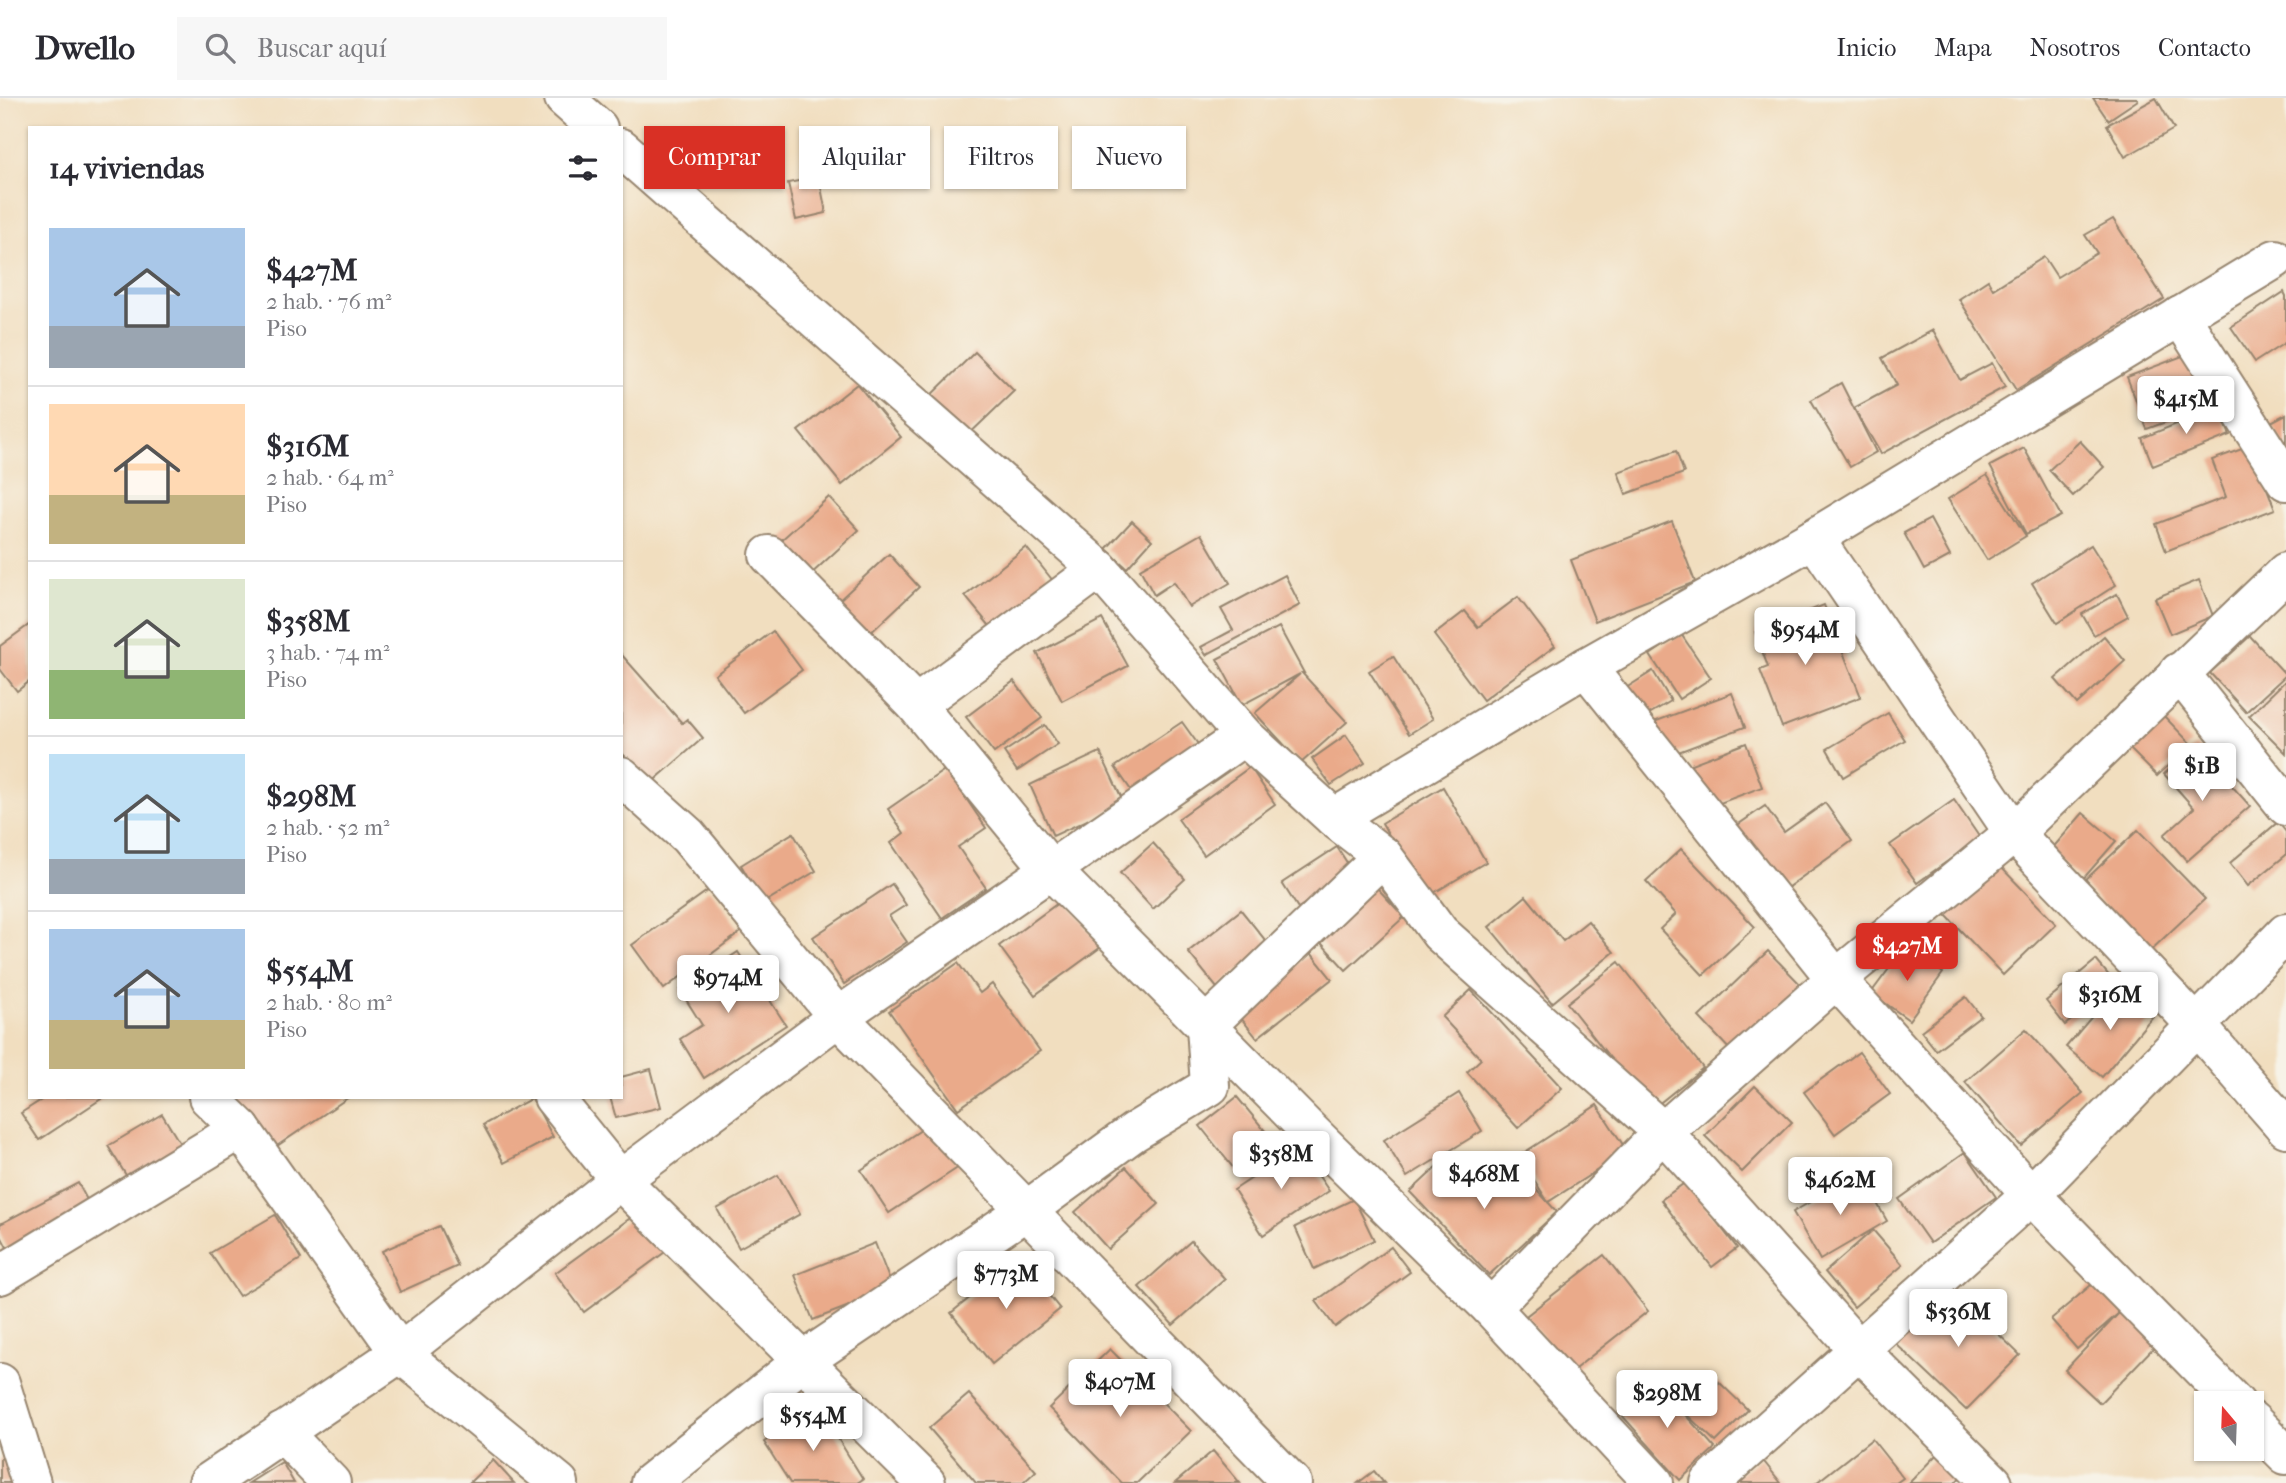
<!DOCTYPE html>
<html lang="es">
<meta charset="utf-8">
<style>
body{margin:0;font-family:"IM FELL French Canon",serif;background:#f7f7f7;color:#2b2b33;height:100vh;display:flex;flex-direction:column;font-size:26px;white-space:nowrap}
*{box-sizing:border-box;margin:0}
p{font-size:23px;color:#7c7c81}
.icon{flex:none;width:38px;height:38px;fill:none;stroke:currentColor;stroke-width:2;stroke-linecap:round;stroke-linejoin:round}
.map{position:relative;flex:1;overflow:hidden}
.sheet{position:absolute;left:28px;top:28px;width:595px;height:973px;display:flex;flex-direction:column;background:#fff;border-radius:0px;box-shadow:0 2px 5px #0004}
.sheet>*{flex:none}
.banner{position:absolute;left:644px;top:28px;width:665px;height:63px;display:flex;gap:14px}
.needle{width:46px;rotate:341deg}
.buttons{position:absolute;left:2194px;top:1293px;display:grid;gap:14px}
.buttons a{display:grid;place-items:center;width:70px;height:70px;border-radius:0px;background:#fff;box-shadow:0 2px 5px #0004;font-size:35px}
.price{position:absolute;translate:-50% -60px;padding:0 16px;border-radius:7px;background:#fff;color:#222;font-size:23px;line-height:46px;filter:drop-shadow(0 2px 4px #0008)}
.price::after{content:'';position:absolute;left:50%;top:42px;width:21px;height:16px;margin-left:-10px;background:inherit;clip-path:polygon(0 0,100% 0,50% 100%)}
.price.active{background:#d93025;color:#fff}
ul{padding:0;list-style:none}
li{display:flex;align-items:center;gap:21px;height:175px;padding:0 21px}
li+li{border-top:2px solid #e1e1e2}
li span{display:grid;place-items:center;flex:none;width:196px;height:140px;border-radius:0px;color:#555}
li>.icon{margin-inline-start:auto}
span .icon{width:84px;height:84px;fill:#fffc;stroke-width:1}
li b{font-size:30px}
h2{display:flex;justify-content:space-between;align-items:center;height:84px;padding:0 21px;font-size:30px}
.pill{padding:0 24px;border-radius:0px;background:#fff;box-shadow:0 2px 5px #0004;font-size:24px;line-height:63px}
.pill.active{background:#d93025;color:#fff}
header{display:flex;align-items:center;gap:42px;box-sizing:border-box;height:98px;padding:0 35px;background:#fff;border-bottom:2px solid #e1e1e2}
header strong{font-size:33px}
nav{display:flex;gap:38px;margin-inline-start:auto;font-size:24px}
.search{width:490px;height:63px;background:#f7f7f7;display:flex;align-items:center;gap:18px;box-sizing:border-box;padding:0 24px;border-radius:0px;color:#7c7c81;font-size:26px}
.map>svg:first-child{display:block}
.building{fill:#eaaa8a}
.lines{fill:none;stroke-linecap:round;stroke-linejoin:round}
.minor-casing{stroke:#96846e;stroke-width:42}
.minor{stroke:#fff;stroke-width:38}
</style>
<header>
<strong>Dwello</strong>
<div class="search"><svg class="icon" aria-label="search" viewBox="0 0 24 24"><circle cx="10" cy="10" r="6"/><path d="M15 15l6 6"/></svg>Buscar aquí</div>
<nav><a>Inicio</a><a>Mapa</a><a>Nosotros</a><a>Contacto</a></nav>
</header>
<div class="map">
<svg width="2286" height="1385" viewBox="0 0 2286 1385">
<rect width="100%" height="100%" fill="#f7f3e8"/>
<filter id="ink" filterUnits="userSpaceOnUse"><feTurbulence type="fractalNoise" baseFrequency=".0143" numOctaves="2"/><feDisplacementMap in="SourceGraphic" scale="14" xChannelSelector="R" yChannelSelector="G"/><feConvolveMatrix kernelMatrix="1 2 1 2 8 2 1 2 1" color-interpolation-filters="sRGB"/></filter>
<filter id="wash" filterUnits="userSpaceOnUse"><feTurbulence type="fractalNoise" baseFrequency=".00686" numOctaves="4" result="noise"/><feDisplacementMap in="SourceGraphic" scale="28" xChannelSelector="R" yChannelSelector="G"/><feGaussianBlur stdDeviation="1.57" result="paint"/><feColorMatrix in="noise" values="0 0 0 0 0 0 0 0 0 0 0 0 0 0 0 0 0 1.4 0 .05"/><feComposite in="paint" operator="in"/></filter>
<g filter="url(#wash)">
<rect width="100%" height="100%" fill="#f1debf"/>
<g id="blocks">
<!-- building -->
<g class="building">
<path d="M2093,0H2137L2138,2L2108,22Z"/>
<path d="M2156,0L2174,31L2125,59L2107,27Z"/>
<path d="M819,79L826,115L796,122L788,85Z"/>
<path d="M2113,121L2164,201L2016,292L1959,201L1988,182L1993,191L2044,159L2057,179L2097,155L2085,137Z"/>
<path d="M2284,194L2286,198V244L2255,264L2231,229Z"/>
<path d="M1933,232L1960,282L1992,265L2005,289L1881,356L1854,310L1897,287L1882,260Z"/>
<path d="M975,254L1014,293L962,343L924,304Z"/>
<path d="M2193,254L2212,307L2147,331L2127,279Z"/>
<path d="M1841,285L1876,354L1850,369L1811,302Z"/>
<path d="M857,286L901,339L842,387L798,333Z"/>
<path d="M2218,309L2230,337L2153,368L2142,340Z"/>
<path d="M2286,316V347L2284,348L2271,324Z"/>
<path d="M2080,343L2104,369L2073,398L2049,372Z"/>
<path d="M2250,348L2275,411L2166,453L2156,426L2226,399L2212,362Z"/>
<path d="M2024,350L2061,418L2026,436L1990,368Z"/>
<path d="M1676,353L1684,375L1626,396L1618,374Z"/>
<path d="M1987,377L2026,438L1987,462L1948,401Z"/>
<path d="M829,399L859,432L809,478L779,444Z"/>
<path d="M1930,421L1950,458L1924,472L1904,435Z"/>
<path d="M1132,423L1152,442L1127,470L1106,451Z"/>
<path d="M1672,423L1695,484L1595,523L1571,462Z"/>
<path d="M1201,436L1230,485L1189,509L1174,484L1154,497L1140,471Z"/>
<path d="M2091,447L2116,487L2057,525L2032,485Z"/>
<path d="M1026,449L1054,484L994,533L965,498Z"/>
<path d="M889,456L919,489L866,539L835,506Z"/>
<path d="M1285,477L1300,507L1206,557L1201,549L1233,532L1221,511Z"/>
<path d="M2199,482L2213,518L2170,536L2155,500Z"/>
<path d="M2117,496L2128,518L2094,537L2082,516Z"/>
<path d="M1518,499L1555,548L1483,602L1434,537L1465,513L1478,529Z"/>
<path d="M1824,507L1861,599L1782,629L1760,572L1768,569L1755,534Z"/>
<path d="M1102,521L1128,568L1062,603L1037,555Z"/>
<path d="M30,526V583L17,593L0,571V548Z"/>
<path d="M1279,529L1304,575H1302L1347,624L1301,665L1255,615L1300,576L1242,607L1217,561Z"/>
<path d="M773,533L802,572L744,615L715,577Z"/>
<path d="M1681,536L1711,580L1679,601L1650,557Z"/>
<path d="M2104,538L2125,563L2077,606L2055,581Z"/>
<path d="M2250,538L2286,577L2246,614L2210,575Z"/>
<path d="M621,556L682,625L687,621L703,640L650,686L621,654Z"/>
<path d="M1393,558L1433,621L1409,636L1369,573Z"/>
<path d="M1653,573L1671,603L1644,619L1626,590Z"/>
<path d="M2286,582V655L2249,618Z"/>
<path d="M1014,583L1042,620L994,655L966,619Z"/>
<path d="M1732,595L1745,629L1665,659L1651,625Z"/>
<path d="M1888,615L1905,642L1843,679L1827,651Z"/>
<path d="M2161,615L2191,646L2157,678L2127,648Z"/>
<path d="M1182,624L1200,649L1133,695L1115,669Z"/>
<path d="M1045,627L1058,646L1017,673L1004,654Z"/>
<path d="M1346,637L1365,665L1331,687L1312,661Z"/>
<path d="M1746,645L1762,689L1707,710L1691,666Z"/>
<path d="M2196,648L2250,708L2187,763L2164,737L2194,710L2164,676Z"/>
<path d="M1100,654L1124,705L1053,738L1030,687Z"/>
<path d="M1250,669L1275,706L1204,757L1178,721Z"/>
<path d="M946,671L986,730L958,749L986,790L942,820L891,745L904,735L888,711Z"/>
<path d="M1443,689L1486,764L1425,800L1382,725Z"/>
<path d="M1954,702L1980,740L1917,785L1890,747Z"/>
<path d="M1825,705L1852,743L1777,797L1729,733L1765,708L1784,734Z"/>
<path d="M2083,715L2116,743L2082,782L2050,753Z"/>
<path d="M2278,724L2286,734V757L2248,788L2230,765Z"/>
<path d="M2138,732L2205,801L2149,854L2082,785Z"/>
<path d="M793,735L816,773L763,805L741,767Z"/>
<path d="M1153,745L1185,781L1153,811L1120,775Z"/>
<path d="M1337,749L1353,774L1298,810L1282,785Z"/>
<path d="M1681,751L1755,829L1703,877L1660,831L1676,816L1646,783Z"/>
<path d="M1997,765L2056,826L2003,877L1945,816Z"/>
<path d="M1368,780L1404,819L1346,872L1310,833Z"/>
<path d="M892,786L906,807L889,818L907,844L844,886L813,839Z"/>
<path d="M710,791L741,834L664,891L632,847Z"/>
<path d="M1526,798L1563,843L1588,823L1614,854L1552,905L1489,829Z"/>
<path d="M1065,800L1101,849L1035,897L999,848Z"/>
<path d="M1241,812L1270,848L1217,890L1188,854Z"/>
<path d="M1906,848L1943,875L1909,922L1871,895Z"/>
<path d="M1768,853L1802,888L1733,955L1699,919Z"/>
<path d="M738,854L786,927L704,980L680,941L702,927L680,892Z"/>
<path d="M1311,855L1332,881L1257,940L1237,915Z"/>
<path d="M2096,862L2116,886L2065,927L2046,903Z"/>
<path d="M1619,864L1703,970L1651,1012L1567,905Z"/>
<path d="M958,865L980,895L992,886L1040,953L958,1011L889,913Z"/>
<path d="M2118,888L2153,918L2102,979L2066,949Z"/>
<path d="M1471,892L1562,990L1518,1030L1467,974L1481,961L1442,919Z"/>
<path d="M1966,899L1981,918L1936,952L1921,933Z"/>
<path d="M2026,931L2083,995L2021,1048L1965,984Z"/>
<path d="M1859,954L1890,996L1835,1036L1804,994Z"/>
<path d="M651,971L661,1009L616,1020L610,999H621V979Z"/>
<path d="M1755,988L1792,1024L1742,1074L1705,1038Z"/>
<path d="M1459,995L1482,1033L1407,1079L1384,1042Z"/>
<path d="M46,999H104L39,1042L21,1015Z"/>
<path d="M231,999H349L268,1054Z"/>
<path d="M1237,999L1276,1046L1239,1077L1200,1028Z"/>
<path d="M532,1000L553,1039L504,1065L483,1027Z"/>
<path d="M1597,1007L1627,1053L1548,1104L1519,1058Z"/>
<path d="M162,1016L187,1057L134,1090L108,1048Z"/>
<path d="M930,1026L959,1069L889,1115L861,1072Z"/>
<path d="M1299,1049L1329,1093L1263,1137L1234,1092Z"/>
<path d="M1965,1054L1996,1099L1930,1145L1899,1101Z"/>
<path d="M1452,1055L1488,1093L1515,1068L1557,1114L1489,1177L1410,1094Z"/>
<path d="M1126,1069L1159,1106L1108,1151L1075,1114Z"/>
<path d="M1860,1075L1887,1123L1820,1162L1793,1114Z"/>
<path d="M778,1077L800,1116L739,1150L717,1111Z"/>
<path d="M1686,1084L1737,1150L1712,1169L1661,1102Z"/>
<path d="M78,1085L94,1115L12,1159L0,1136V1126Z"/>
<path d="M1354,1101L1374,1142L1314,1171L1295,1129Z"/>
<path d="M636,1116L665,1154L584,1214L555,1175Z"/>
<path d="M275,1117L301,1161L239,1198L210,1155Z"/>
<path d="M439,1128L458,1168L400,1194L382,1153Z"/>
<path d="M1873,1132L1903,1167L1854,1209L1825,1174Z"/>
<path d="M1191,1143L1225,1181L1173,1227L1139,1189Z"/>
<path d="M875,1145L893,1191L813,1222L795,1177Z"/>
<path d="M1391,1149L1410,1174L1335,1229L1316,1203Z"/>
<path d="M1604,1157L1648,1213L1571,1274L1526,1218Z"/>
<path d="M1019,1160L1060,1211L992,1266L951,1215Z"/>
<path d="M2097,1182L2157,1246L2100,1305L2065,1272L2119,1215L2077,1251L2051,1221Z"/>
<path d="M1950,1189L2020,1257L1966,1312L1895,1245Z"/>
<path d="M1110,1251L1191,1333L1137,1385H1122L1049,1310Z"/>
<path d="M1654,1282L1715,1350L1680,1382L1619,1314Z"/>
<path d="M1719,1284L1748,1312L1716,1344L1687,1317Z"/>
<path d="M969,1296L1036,1373L1023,1385H976L929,1330Z"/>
<path d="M819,1310L863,1381L857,1385H790L764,1344Z"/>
<path d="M1872,1341L1903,1380L1896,1385H1816Z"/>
<path d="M1213,1353L1240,1385H1175Z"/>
<path d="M1940,1353L1964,1375L1955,1385H1909Z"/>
<path d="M11,1358L18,1385H0V1361Z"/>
<path d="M1761,1360L1781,1385H1729Z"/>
<path d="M493,1362L514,1385H469Z"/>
<path d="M282,1364L294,1385H249Z"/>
<path d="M1374,1373L1384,1385H1358Z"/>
</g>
</g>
</g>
<g filter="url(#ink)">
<use href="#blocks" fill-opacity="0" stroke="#96846e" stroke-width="2"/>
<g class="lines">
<!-- minor casing -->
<g class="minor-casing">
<g id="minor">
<path d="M564,0L598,30"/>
<path d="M621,50L1099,471L1244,638L1334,720L1383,758L1440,835L1663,1034L1858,1251L1993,1385"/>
<path d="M2180,218L2286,383"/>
<path d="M1814,440L2014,735L2197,928L2286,1030"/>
<path d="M769,457L916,607L1052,773L1306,1029L1491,1210L1654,1385"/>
<path d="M1586,569L1836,881L2031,1097L2236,1306"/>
<path d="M2179,574L2286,708"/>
<path d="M916,607L1099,471"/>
<path d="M621,678L688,738L838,919L1292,1385"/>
<path d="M1334,720L1586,569L1814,440L2275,161"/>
<path d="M208,999L241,1031L400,1255L559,1385"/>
<path d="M553,999L620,1082L926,1385"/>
<path d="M0,1177L241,1031"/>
<path d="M1491,1210L1663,1034L1836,881L2014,735L2286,474"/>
<path d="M0,1285L31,1385"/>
<path d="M2252,1323L2286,1357"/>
<path d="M282,1334L331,1385"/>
<path d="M208,1385L400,1255L620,1082L838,919L1244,638"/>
<path d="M650,1385L803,1263L1027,1112L1134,1034L1210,988L1206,928L1383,758"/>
<path d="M1710,1385L2031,1097L2286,835"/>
</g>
</g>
<!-- minor -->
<use href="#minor" class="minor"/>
</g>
</g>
</svg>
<div class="buttons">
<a><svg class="needle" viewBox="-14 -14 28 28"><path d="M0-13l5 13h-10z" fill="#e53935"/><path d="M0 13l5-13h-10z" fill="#7c7c81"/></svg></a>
</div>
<b class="price" style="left:2186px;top:338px">$415M</b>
<b class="price" style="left:1805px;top:569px">$954M</b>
<b class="price" style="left:2202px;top:705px">$1B</b>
<b class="price active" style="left:1907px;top:885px">$427M</b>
<b class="price" style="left:728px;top:917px">$974M</b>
<b class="price" style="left:2110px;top:934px">$316M</b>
<b class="price" style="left:1281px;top:1093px">$358M</b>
<b class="price" style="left:1484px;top:1113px">$468M</b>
<b class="price" style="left:1840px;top:1119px">$462M</b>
<b class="price" style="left:1006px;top:1213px">$773M</b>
<b class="price" style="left:1958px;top:1251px">$536M</b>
<b class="price" style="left:1120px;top:1321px">$407M</b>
<b class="price" style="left:1667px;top:1332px">$298M</b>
<b class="price" style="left:813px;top:1355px">$554M</b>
<div class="banner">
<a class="pill active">Comprar</a>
<a class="pill">Alquilar</a>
<a class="pill">Filtros</a>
<a class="pill">Nuevo</a>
</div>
<section class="sheet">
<h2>14 viviendas<svg class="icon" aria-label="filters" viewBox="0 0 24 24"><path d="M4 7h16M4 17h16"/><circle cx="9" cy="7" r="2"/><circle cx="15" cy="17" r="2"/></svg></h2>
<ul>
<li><span style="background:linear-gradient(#a9c7e8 70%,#9aa5b1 0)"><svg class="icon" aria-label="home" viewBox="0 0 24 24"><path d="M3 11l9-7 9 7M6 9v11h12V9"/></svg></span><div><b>$427M</b><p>2 hab. · 76 m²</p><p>Piso</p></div></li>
<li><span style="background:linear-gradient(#ffd9b3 65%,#c2b280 0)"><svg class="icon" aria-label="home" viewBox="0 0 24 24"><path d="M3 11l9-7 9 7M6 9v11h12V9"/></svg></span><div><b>$316M</b><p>2 hab. · 64 m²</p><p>Piso</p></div></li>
<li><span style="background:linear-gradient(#dfe7d0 65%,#8fb573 0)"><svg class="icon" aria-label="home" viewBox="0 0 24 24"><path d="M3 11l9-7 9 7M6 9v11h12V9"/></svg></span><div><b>$358M</b><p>3 hab. · 74 m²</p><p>Piso</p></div></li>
<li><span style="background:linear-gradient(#bfe0f5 75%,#9aa5b1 0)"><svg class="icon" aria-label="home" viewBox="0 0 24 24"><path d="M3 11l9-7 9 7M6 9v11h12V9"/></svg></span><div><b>$298M</b><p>2 hab. · 52 m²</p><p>Piso</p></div></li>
<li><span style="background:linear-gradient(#a9c7e8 65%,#c2b280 0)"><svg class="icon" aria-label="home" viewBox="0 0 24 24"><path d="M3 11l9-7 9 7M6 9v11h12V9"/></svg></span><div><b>$554M</b><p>2 hab. · 80 m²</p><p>Piso</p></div></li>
</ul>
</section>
</div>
